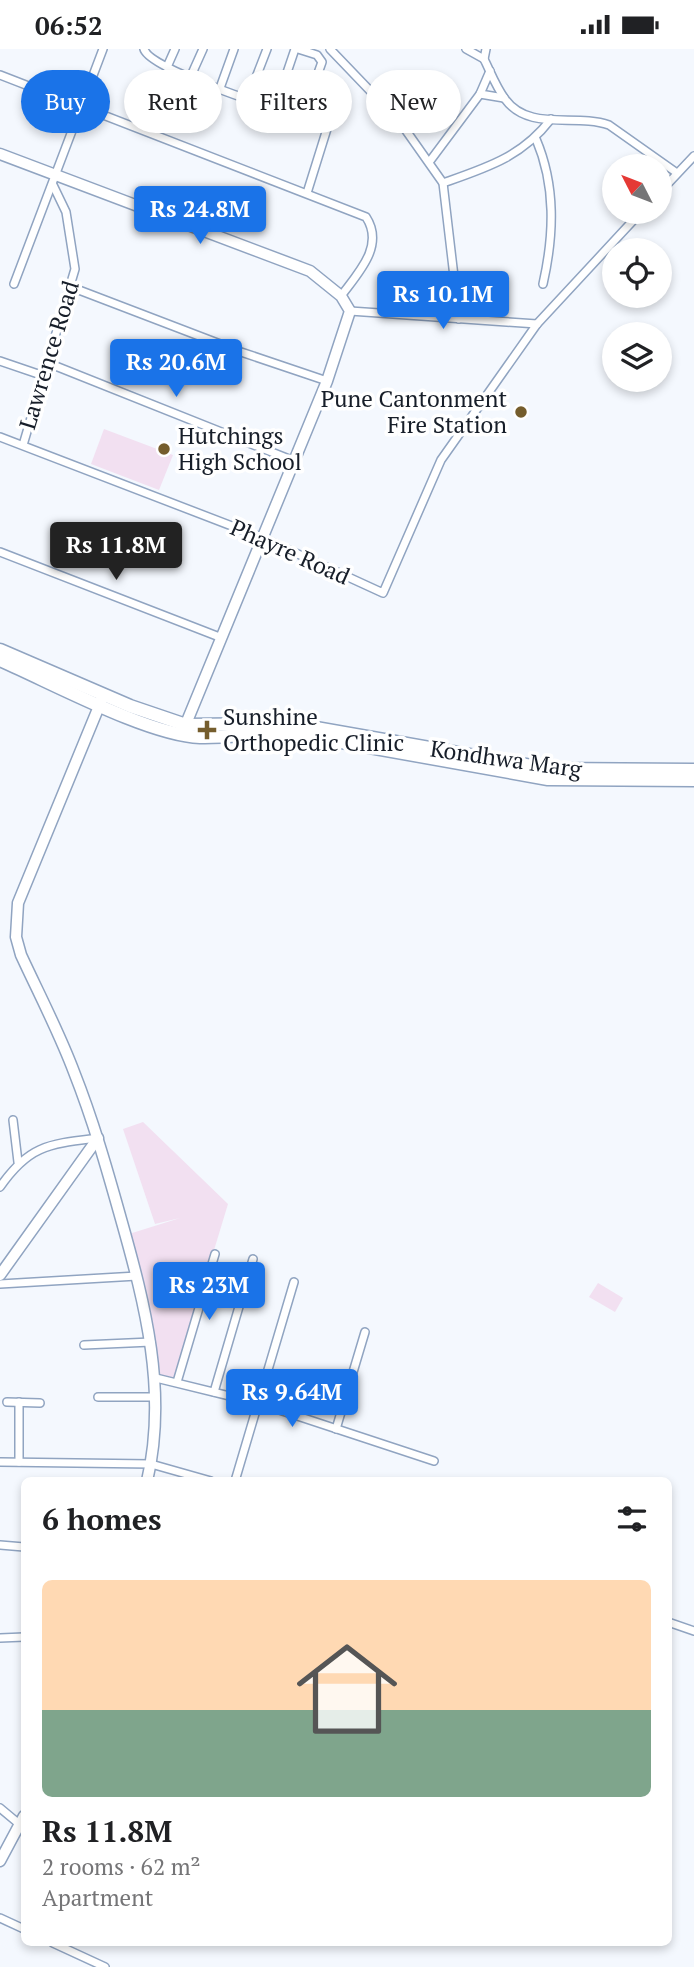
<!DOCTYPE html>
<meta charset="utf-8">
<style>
body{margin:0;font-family:"PT Serif",serif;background:#f6f6f6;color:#202124;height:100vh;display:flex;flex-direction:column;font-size:26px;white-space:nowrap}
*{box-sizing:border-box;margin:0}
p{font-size:23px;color:#757577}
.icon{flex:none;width:38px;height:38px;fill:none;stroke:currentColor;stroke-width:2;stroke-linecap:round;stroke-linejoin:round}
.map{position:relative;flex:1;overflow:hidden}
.panel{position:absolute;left:21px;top:1428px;width:651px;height:469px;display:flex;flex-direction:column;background:#fff;border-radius:10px;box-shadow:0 4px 10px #0003}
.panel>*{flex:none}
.banner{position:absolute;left:21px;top:21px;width:653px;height:63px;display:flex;gap:14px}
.needle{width:46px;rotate:312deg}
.fabs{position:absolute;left:602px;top:105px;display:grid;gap:14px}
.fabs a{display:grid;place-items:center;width:70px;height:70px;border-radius:50%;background:#fff;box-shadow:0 4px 10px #0003;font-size:35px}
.price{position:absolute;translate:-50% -60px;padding:0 16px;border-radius:7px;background:#1a73e8;color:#fff;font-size:23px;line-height:46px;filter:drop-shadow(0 2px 4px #0008)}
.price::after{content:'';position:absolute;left:50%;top:42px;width:21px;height:16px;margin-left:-10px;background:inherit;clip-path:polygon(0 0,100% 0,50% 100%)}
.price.on{background:#222;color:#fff}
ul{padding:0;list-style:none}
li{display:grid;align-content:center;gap:14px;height:371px;padding:0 21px}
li+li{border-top:2px solid #e0e0e0}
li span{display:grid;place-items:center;height:217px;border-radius:10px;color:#555}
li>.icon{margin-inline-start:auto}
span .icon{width:126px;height:126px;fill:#fffc;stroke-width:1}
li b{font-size:30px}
h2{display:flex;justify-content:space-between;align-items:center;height:84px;padding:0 21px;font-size:30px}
.tag{padding:0 24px;border-radius:32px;background:#fff;box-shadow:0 4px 10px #0003;font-size:24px;line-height:63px}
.tag.on{background:#1a73e8;color:#fff}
.status{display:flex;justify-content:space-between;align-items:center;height:49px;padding:0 35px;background:#fff;direction:ltr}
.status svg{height:19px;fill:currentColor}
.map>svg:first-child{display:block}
.green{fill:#f2e0f1}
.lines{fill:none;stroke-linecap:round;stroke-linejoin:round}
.street-casing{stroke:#90a4c1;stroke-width:10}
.secondary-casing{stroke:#90a4c1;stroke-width:13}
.primary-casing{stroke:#90a4c1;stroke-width:15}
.street{stroke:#fff;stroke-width:7}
.secondary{stroke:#fff;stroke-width:10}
.primary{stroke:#fff;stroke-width:12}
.poi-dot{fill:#755d2d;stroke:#fff;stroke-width:2.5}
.labels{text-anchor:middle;stroke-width:7;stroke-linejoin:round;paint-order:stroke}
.street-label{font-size:23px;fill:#171e29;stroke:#fff}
.poi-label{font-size:23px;fill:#171e29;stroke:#fff;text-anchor:start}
</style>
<div class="status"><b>06:52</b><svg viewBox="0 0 49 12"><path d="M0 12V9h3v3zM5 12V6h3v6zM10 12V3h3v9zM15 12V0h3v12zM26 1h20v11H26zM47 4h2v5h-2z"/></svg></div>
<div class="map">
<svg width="694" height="1918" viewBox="0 0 694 1918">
<rect width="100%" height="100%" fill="#f4f8fe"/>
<!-- green -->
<g class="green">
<path d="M104,380L173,406L159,441L91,415Z"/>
<path d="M143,1073L228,1155L174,1333L158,1329L129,1185L180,1169L155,1175L123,1080Z"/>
<path d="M598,1234L623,1249L615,1263L589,1248Z"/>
</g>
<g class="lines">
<!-- street casing -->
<g class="street-casing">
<g id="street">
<path d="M144,0C149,20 270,58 294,65L301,64L306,58L322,13L317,6L298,0"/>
<path d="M330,0L400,73L443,134L459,270"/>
<path d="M466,0L484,10"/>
<path d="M486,0L484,10C490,22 496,38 505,50C529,83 575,64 609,76L677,124"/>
<path d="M167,18L175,0"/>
<path d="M0,26L366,168C385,197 358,224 341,247"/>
<path d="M190,29L203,0"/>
<path d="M220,39L234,0"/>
<path d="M480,45L504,49"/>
<path d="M248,49L267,0"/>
<path d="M306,58L331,67L307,144"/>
<path d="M275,59L295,0"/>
<path d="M536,90C556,137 554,186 543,235"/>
<path d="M430,112L480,45L490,22"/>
<path d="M443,134C486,119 522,108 551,70"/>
<path d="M660,143L694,107"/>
<path d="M14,235L103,0"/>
<path d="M71,238L241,303L327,332"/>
<path d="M350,262L537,275"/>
<path d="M0,312L44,327"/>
<path d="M48,314L294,412"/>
<path d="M0,388L263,489L383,544L441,411L537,275L641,163"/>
<path d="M23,396L75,220L66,163L53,136"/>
<path d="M0,503L222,589"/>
<path d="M13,1071L18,1113"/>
<path d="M0,1138C29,1096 49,1095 98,1089"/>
<path d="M0,1235L137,1227"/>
<path d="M84,1296L151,1293"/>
<path d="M156,1329L258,1354L434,1412"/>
<path d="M177,1333L215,1205"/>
<path d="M214,1343L253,1210"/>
<path d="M98,1348H155"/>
<path d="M7,1353L40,1354"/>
<path d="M19,1353V1413"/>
<path d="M336,1380L365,1283"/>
<path d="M0,1413L151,1415L211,1432"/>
<path d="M235,1432L294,1233"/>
<path d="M0,1496L24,1498"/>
<path d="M668,1573L694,1582"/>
<path d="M0,1589L24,1588"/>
<path d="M0,1759L24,1779"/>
<path d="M0,1869L24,1880"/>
<path d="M53,1894L105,1918"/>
</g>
</g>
<!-- secondary casing -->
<g class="secondary-casing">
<g id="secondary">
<path d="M0,105L310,222L341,247L350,262L327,332L183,682"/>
<path d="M102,650L18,854L16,888L21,906C39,945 59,983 74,1023C93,1071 107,1120 121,1170C145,1255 168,1343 147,1432"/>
<path d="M0,1226L98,1089"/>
<path d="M0,1812L24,1767"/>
</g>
</g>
<!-- primary casing -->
<g class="primary-casing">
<g id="primary">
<path d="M0,601L130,657L186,676L293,675L549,720L694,721"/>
<path d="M0,611C51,633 148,686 200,688C231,689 261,682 291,684L548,730L694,731"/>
</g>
</g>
<!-- street -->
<use href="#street" class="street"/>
<!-- secondary -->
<use href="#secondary" class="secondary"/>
<!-- primary -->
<use href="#primary" class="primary"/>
</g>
<!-- markers -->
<g class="poi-dot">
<circle cx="521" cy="363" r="7"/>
<circle cx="164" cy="400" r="7"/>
<path d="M203.5 670.5h7v7h7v7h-7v7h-7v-7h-7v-7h7z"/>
</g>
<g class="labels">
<!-- street labels -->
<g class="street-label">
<text transform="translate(49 306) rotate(-73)" y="8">Lawrence Road</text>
<text transform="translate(290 503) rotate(24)" y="8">Phayre Road</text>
<text transform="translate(506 710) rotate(8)" y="8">Kondhwa Marg</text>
</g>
<!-- poi labels -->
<g class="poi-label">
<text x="507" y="358" text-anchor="end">Pune Cantonment<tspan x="507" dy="26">Fire Station</tspan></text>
<text x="178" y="395">Hutchings<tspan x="178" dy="26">High School</tspan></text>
<text x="223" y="676">Sunshine<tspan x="223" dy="26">Orthopedic Clinic</tspan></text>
</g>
</g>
</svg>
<div class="fabs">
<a><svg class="needle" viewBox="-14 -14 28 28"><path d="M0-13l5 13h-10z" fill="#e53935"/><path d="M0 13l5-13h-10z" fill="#757577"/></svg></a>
<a><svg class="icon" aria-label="locate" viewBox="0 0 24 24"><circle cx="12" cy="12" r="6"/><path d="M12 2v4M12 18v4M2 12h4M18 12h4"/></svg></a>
<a><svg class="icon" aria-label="layers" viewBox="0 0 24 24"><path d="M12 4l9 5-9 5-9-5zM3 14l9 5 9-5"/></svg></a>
</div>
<b class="price" style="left:200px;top:197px">Rs 24.8M</b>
<b class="price" style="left:443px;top:282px">Rs 10.1M</b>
<b class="price" style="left:176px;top:350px">Rs 20.6M</b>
<b class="price on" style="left:116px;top:533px">Rs 11.8M</b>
<b class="price" style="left:209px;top:1273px">Rs 23M</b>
<b class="price" style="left:292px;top:1380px">Rs 9.64M</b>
<div class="banner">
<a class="tag on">Buy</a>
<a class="tag">Rent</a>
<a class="tag">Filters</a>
<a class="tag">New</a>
</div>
<section class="panel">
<h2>6 homes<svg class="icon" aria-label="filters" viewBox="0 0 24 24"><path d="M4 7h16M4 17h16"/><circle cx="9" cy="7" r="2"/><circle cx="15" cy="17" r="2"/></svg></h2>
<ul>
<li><span style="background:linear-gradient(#ffd9b3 60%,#7fa58c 0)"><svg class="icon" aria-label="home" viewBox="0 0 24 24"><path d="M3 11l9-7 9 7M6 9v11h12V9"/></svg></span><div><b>Rs 11.8M</b><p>2 rooms · 62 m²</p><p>Apartment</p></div></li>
</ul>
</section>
</div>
